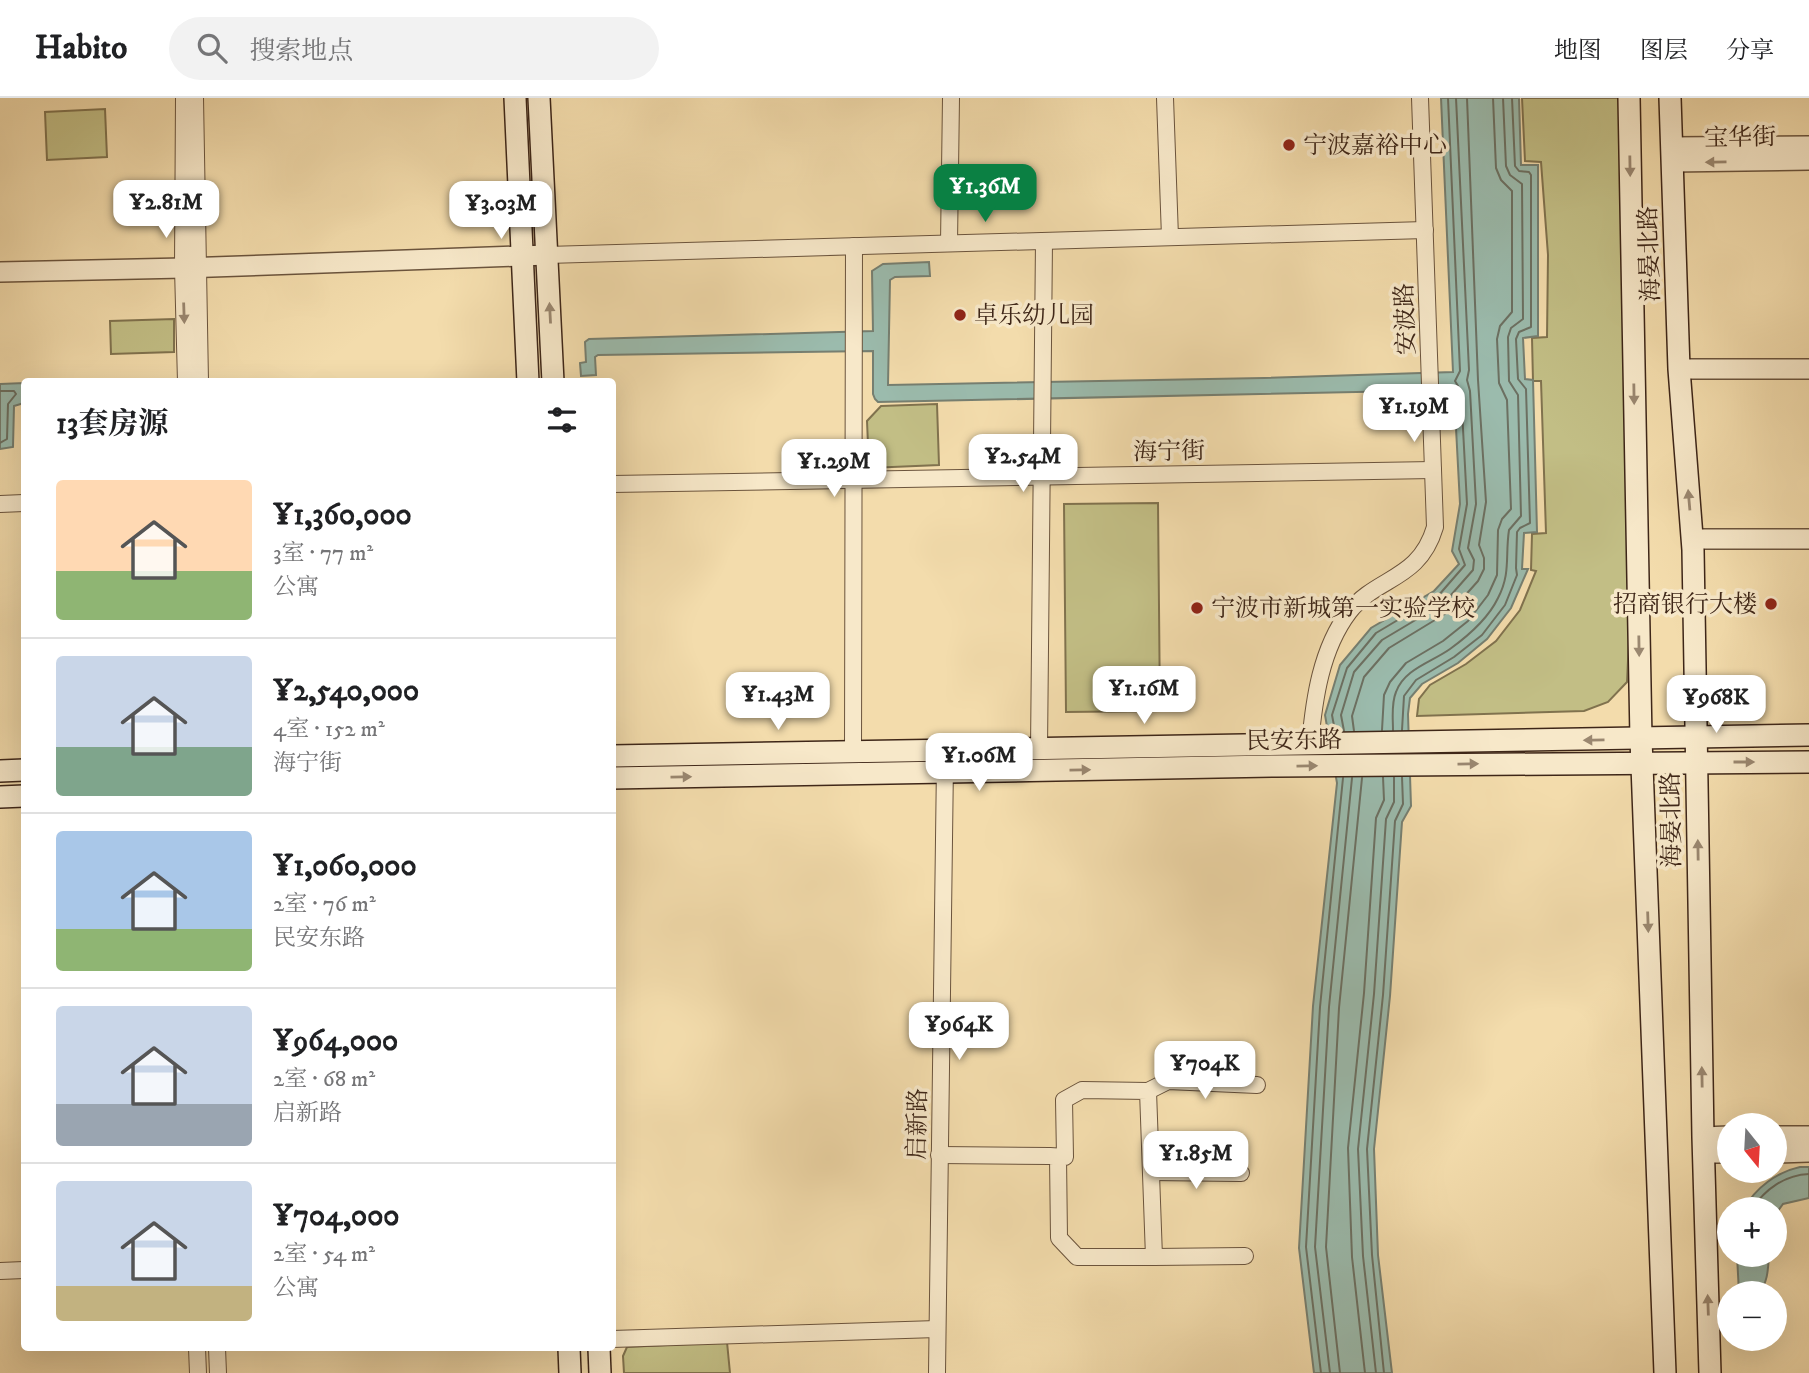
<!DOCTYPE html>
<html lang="zh">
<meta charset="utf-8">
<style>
body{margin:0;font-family:"IM FELL DW Pica","Noto Serif SC",serif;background:#f2f2f2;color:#202124;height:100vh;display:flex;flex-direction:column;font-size:26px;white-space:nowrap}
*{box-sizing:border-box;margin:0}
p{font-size:23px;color:#757577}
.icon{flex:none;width:38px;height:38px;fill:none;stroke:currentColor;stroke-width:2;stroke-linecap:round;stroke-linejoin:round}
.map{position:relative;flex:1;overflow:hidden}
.sheet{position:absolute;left:21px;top:280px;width:595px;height:973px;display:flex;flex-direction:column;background:#fff;border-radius:7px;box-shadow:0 7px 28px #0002}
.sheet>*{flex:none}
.needle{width:46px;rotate:162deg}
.tools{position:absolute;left:1717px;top:1015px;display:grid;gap:14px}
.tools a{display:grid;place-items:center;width:70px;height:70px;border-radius:50%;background:#fff;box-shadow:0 7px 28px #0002;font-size:35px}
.price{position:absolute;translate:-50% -60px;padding:0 16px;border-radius:14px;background:#fff;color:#222;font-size:23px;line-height:46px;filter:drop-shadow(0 2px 4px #0008)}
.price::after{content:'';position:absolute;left:50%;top:42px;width:21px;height:16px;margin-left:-10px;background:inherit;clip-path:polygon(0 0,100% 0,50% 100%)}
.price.active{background:#0b8043;color:#fff}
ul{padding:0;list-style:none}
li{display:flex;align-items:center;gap:21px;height:175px;padding:0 35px}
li+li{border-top:2px solid #e0e0e0}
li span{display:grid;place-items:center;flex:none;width:196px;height:140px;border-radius:7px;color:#555}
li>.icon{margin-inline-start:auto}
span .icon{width:84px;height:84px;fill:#fffc;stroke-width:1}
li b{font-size:30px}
h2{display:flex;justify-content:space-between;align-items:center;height:84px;padding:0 35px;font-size:30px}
header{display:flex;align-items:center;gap:42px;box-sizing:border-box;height:98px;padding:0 35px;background:#fff;border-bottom:2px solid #e0e0e0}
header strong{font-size:33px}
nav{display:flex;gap:38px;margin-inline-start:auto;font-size:24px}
.search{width:490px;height:63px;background:#f2f2f2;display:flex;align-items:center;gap:18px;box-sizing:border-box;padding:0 24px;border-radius:38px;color:#757577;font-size:26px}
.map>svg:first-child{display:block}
.green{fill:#c2be85;stroke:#80724e;stroke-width:2}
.water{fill:#9bbbad;stroke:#767f71;stroke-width:2}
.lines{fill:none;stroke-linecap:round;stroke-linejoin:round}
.shore{stroke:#6c7062;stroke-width:2}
.minor-casing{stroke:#6b543d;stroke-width:18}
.tertiary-casing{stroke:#6b543d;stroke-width:22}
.secondary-casing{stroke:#3e2618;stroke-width:24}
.minor{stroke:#f7e8c9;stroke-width:16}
.tertiary{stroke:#f7e8c9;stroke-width:19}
.secondary{stroke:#f7e8c9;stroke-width:21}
.oneway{fill:#9a8770}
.poi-dot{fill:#8f2418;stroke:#f7e8c9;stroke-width:2.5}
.labels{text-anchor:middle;stroke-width:7;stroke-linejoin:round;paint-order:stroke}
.street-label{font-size:24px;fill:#3e2618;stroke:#f7e8c9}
.poi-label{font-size:24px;fill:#3e2618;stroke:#f7e8c9;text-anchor:start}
</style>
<header>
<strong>Habito</strong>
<div class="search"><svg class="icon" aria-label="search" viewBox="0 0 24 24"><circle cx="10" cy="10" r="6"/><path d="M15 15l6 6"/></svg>搜索地点</div>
<nav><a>地图</a><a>图层</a><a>分享</a></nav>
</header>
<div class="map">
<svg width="1809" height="1275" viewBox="0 0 1809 1275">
<rect width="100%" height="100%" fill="#f3dcac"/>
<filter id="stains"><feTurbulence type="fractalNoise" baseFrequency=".00286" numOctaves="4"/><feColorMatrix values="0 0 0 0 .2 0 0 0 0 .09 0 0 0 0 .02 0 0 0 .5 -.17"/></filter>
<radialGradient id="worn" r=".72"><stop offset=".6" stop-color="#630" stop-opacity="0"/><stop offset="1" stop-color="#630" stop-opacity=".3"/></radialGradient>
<!-- green -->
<g class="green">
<path d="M1522,0H1619L1626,326L1629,540L1627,584L1608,604L1584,613L1417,618L1419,601L1430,587L1466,566L1496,543L1520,512L1536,473L1531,472L1532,436L1546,435L1541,283H1533L1532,240L1547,239L1548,157L1541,64L1525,63Z"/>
<path d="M105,11L107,59L47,62L45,14Z"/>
<path d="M174,221V254L111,256L110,223Z"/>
<path d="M937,306L939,367L869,370L867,323L881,308Z"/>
<path d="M1158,405L1160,613L1066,614L1064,406Z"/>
<path d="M727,1244L730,1275H624L623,1258L627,1249Z"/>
</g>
<!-- water -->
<g class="water">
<path d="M1441,0H1519L1521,67H1538V238L1523,240L1525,281L1533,282L1537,434L1524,435L1522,471H1528L1511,510L1487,541L1458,565L1422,586L1410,600L1408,616L1411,708L1402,724L1390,898L1374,1051L1378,1157L1392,1275H1314L1299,1150L1313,908L1337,685L1325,617L1340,567L1371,530L1434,493L1459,466L1452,453L1460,406L1454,292L878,304L875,301L873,296V253L598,257L595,259L596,277L581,278L580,265L586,264L585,244L589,241L873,233L872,173L883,166L929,164L930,178L895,179L890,182L888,287L1264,280L1453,274Z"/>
<path d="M24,285V305L14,308L13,349L0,351V286Z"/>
<path d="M1800,1069H1809V1100L1783,1106L1775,1117L1774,1111H1744C1755,1090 1777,1074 1800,1069Z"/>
<path d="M1737,1157H1769C1768,1171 1768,1184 1759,1195H1739Z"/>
</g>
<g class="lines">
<!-- shore -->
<g class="shore">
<path d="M0,293H14L16,296L8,306L7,341L0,345"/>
<path d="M1382,632L1384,597L1390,584L1406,565L1443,543L1468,523L1488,497L1497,477L1498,432L1502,421L1511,411L1507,302L1499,285L1497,241L1500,228L1512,214V93L1501,82L1496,70L1493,0"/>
<path d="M1393,632C1393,620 1391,606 1396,594C1404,571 1432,564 1450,551C1468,538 1488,521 1498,500C1511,475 1505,458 1509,432L1521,418L1518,297L1509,283L1508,239L1511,230L1523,221L1522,86L1510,77L1506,68L1503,0"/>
<path d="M1402,632L1404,598L1416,582L1454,559L1482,537L1505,507L1517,477L1516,470L1517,434L1520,430L1530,425L1526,291L1518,281L1516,241L1519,234L1531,229V77L1529,74L1519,73L1515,68L1512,0"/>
<path d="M1335,633L1332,617L1347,570L1376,535L1438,498L1465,467L1459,451L1467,406L1461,293L1455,283L1460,273L1448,0"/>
<path d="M1344,633L1341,617L1354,574L1382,542L1444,505L1473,472L1474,462L1468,450L1476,406L1470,293L1467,282L1469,272L1456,0"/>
<path d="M1354,633L1352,618L1364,579L1389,550L1453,511L1478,483L1484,471V460L1479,447L1486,404L1478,282L1467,0"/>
<path d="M1752,1111C1765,1091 1785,1077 1809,1076"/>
<path d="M1321,1275L1306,1149L1320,909L1343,680"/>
<path d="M1330,1275L1315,1149L1329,909L1352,680"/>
<path d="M1340,1275L1326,1149L1339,910L1362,680"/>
<path d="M1365,1275L1352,1159L1348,1050L1364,895L1376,720L1384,702L1383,679"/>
<path d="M1376,1275L1363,1158L1358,1051L1374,896L1386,721L1394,704V679"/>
<path d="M1384,1275L1372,1157L1367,1051L1383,897L1395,723L1403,706L1402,679"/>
</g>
<!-- minor casing -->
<g class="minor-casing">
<g id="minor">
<path d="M184,0L183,170L186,284"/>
<path d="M195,0L200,284"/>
<path d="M1165,0L1170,139"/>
<path d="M949,145L951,0"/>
<path d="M547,157L1425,132"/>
<path d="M612,386L1433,372"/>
<path d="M0,406L24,405"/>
<path d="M1310,646C1314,601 1321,551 1349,514C1377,478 1419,483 1435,429L1420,0"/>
<path d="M1039,651L1044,143"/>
<path d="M853,654L854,148"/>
<path d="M1148,993L1168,983L1257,987"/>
<path d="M939,1057L1050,1058L1065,1059L1064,1002L1082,992L1148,993L1154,1159H1077L1059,1140L1058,1059"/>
<path d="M1151,1074L1241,1075"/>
<path d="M1154,1159L1245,1158"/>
<path d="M0,1173L24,1172"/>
<path d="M612,1241L937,1231"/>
<path d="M197,1250L198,1275"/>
<path d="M217,1250L218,1275"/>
<path d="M937,1275L945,665"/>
</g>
</g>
<!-- tertiary casing -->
<g class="tertiary-casing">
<g id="tertiary">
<path d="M1672,49L1809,48"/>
<path d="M1672,64L1809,62"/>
<path d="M0,174L183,170L547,157"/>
<path d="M1679,271H1809"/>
<path d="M1692,441H1809"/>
<path d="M1774,1038H1809"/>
<path d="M1703,1039L1729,1038"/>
<path d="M1703,1055H1729"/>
<path d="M1774,1055L1809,1054"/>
</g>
</g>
<!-- secondary casing -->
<g class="secondary-casing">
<g id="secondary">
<path d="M515,0L528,284"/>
<path d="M539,0L553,284"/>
<path d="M1629,0L1641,641L1665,1275"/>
<path d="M1670,0L1679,271L1693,452L1703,1039L1710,1275"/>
<path d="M612,658L1809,637"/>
<path d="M0,673L24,672"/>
<path d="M612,680L1276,668L1809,664"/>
<path d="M0,699L24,698"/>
<path d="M569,1250L570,1275"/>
<path d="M599,1250L600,1275"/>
</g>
</g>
<!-- minor -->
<use href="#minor" class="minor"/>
<!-- tertiary -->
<use href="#tertiary" class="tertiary"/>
<!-- secondary -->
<use href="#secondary" class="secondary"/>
</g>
<!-- one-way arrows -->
<defs><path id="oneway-solid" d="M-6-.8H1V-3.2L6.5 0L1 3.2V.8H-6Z" transform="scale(1.75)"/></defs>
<g class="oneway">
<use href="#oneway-solid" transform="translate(1716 64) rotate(179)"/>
<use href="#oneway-solid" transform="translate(1630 68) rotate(89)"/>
<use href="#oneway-solid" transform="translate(184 215) rotate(88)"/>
<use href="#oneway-solid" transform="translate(550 215) rotate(-93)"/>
<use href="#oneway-solid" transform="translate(1634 296) rotate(89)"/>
<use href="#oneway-solid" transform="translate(1689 402) rotate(-95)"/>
<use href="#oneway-solid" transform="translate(1639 548) rotate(89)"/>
<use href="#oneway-solid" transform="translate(1594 642) rotate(179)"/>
<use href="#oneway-solid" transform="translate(1744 664)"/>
<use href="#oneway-solid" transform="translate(1468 666) rotate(-1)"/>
<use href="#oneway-solid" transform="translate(1307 668) rotate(-1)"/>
<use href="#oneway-solid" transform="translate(1080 672) rotate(-1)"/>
<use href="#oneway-solid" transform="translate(681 679) rotate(-1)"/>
<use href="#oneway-solid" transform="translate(1698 752) rotate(-91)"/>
<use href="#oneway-solid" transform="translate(1648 824) rotate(88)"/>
<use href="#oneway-solid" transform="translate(1702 979) rotate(-91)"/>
<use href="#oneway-solid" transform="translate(1708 1207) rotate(-92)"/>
</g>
<!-- markers -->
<g class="poi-dot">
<circle cx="1289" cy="47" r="7"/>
<circle cx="960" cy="217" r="7"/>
<circle cx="1771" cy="506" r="7"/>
<circle cx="1197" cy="510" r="7"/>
</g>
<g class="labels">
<!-- street labels -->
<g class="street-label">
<text transform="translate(1740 39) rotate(-1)" y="8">宝华街</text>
<text transform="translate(1649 156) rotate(-92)" y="8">海晏北路</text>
<text transform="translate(1405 221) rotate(-92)" y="8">安波路</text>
<text transform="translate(1169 353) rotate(-1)" y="8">海宁街</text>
<text transform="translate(1294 642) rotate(-1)" y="8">民安东路</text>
<text transform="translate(1671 722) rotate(-91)" y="8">海晏北路</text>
<text transform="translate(917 1026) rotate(-89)" y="8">启新路</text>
</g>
<!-- poi labels -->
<g class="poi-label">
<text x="1303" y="55">宁波嘉裕中心</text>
<text x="974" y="225">卓乐幼儿园</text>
<text x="1757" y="514" text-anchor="end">招商银行大楼</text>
<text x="1211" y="518">宁波市新城第一实验学校</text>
</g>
</g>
<rect width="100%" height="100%" filter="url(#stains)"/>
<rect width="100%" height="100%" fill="url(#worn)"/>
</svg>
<div class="tools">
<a><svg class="needle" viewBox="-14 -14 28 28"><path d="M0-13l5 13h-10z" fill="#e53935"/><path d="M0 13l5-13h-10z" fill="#757577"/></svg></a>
<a>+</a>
<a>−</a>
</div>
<b class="price active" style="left:985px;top:126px">¥1.36M</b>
<b class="price" style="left:166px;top:142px">¥2.81M</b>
<b class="price" style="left:501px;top:143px">¥3.03M</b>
<b class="price" style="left:1414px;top:346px">¥1.19M</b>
<b class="price" style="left:1023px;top:396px">¥2.54M</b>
<b class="price" style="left:834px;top:401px">¥1.29M</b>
<b class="price" style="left:1144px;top:628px">¥1.16M</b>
<b class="price" style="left:778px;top:634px">¥1.43M</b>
<b class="price" style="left:1716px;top:637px">¥968K</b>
<b class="price" style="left:979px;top:695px">¥1.06M</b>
<b class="price" style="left:959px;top:964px">¥964K</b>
<b class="price" style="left:1205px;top:1003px">¥704K</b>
<b class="price" style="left:1196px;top:1093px">¥1.85M</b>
<section class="sheet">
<h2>13套房源<svg class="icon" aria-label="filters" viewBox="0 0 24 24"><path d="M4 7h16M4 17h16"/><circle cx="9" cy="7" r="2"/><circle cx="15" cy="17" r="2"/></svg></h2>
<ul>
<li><span style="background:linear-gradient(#ffd9b3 65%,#8fb573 0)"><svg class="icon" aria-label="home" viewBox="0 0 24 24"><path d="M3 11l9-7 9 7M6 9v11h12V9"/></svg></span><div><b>¥1,360,000</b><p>3室 · 77 m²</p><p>公寓</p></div></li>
<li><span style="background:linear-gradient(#c9d6e8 65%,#7fa58c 0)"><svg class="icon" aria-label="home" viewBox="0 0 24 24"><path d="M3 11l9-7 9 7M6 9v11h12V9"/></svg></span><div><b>¥2,540,000</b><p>4室 · 152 m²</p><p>海宁街</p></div></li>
<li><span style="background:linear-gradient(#a9c7e8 70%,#8fb573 0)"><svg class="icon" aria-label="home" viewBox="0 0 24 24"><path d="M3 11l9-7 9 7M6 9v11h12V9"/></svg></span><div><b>¥1,060,000</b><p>2室 · 76 m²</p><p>民安东路</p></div></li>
<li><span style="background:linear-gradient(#c9d6e8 70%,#9aa5b1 0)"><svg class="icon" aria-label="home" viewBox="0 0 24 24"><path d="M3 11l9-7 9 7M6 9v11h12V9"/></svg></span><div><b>¥964,000</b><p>2室 · 68 m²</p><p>启新路</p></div></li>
<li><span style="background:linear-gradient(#c9d6e8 75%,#c2b280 0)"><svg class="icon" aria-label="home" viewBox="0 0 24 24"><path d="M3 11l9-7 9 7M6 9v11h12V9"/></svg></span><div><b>¥704,000</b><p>2室 · 54 m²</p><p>公寓</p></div></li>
</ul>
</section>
</div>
